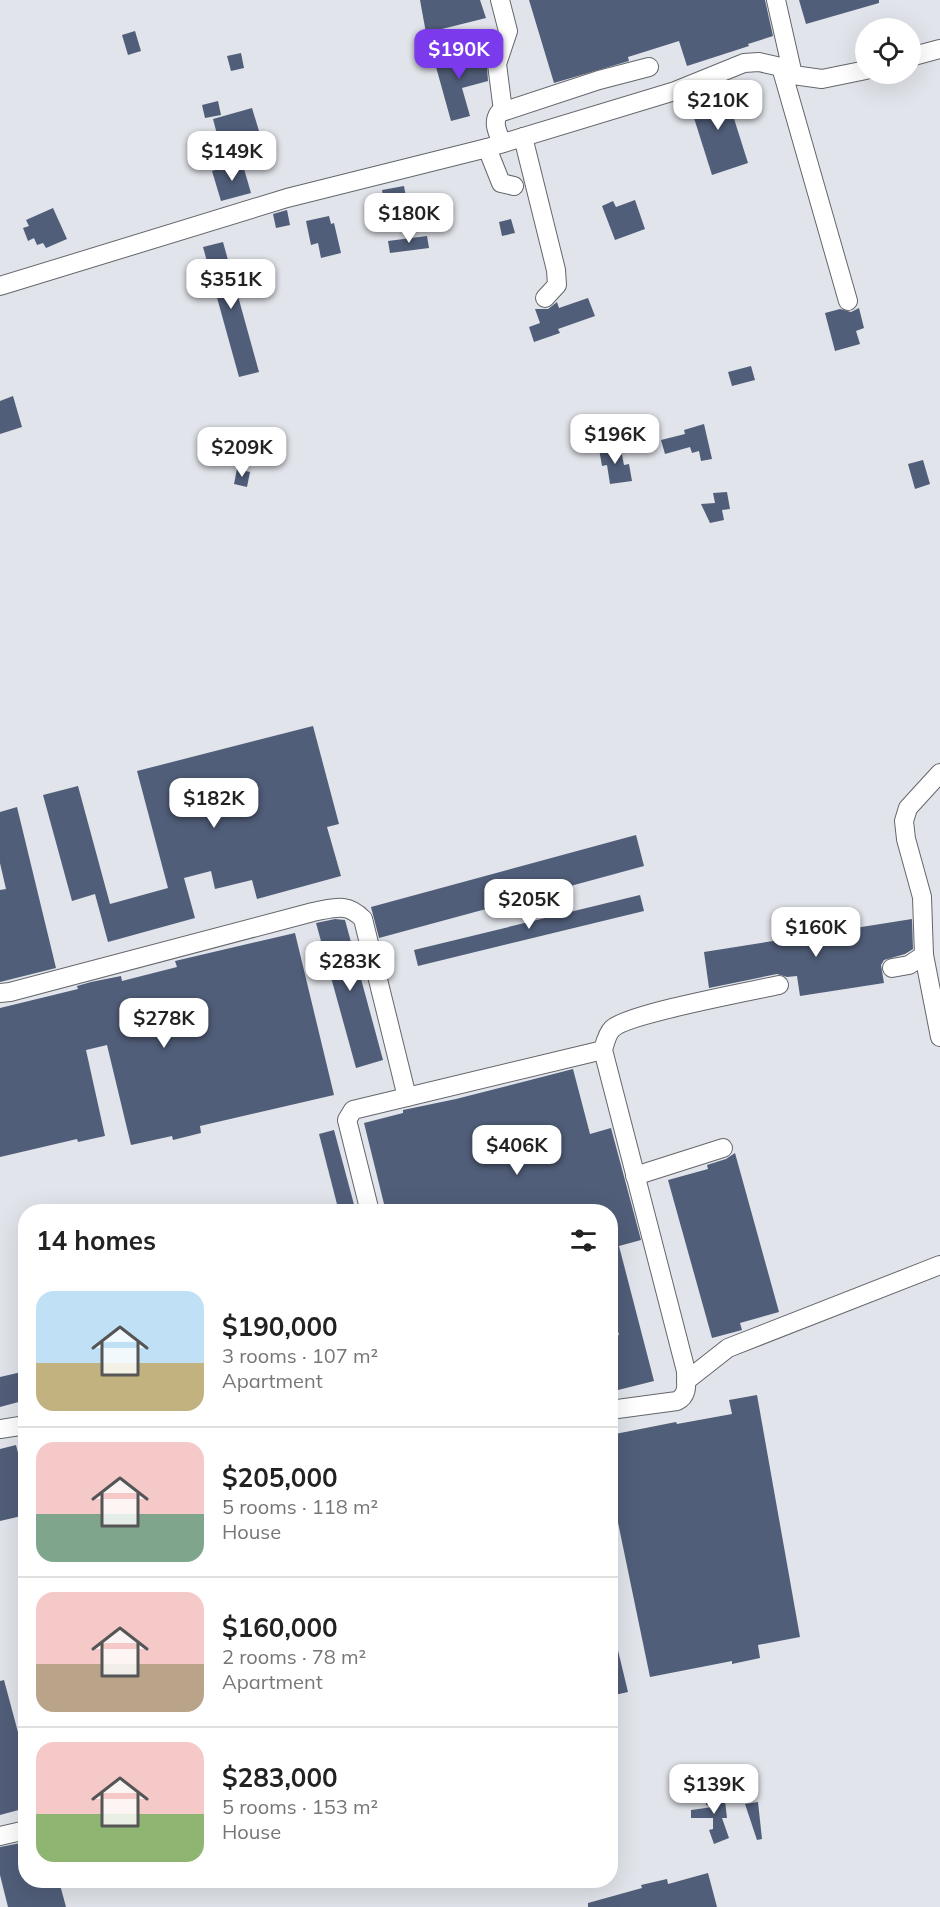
<!DOCTYPE html>
<meta charset="utf-8">
<style>
body{margin:0;font-family:Mulish,sans-serif;background:#f6f6f6;color:#222;height:100vh;display:flex;flex-direction:column;font-size:22px;white-space:nowrap}
*{box-sizing:border-box;margin:0}
p{font-size:20px;color:#767676}
.icon{flex:none;width:33px;height:33px;fill:none;stroke:currentColor;stroke-width:2;stroke-linecap:round;stroke-linejoin:round}
.map{position:relative;flex:1;overflow:hidden}
.side{position:absolute;left:18px;top:1204px;width:600px;height:684px;display:flex;flex-direction:column;background:#fff;border-radius:24px;box-shadow:0 6px 24px #0002}
.side>*{flex:none}
.tools{position:absolute;left:855px;top:18px;display:grid;gap:12px}
.tools a{display:grid;place-items:center;width:66px;height:66px;border-radius:50%;background:#fff;box-shadow:0 6px 24px #0002;font-size:30px}
.price{position:absolute;translate:-50% -51px;padding:0 14px;border-radius:12px;background:#fff;color:#222;font-size:20px;line-height:39px;filter:drop-shadow(0 2px 3px #0008)}
.price::after{content:'';position:absolute;left:50%;top:36px;width:18px;height:14px;margin-left:-9px;background:inherit;clip-path:polygon(0 0,100% 0,50% 100%)}
.price.current{background:#7c3aed;color:#fff}
ul{padding:0;list-style:none}
li{display:flex;align-items:center;gap:18px;height:150px;padding:0 18px}
li+li{border-top:2px solid #e0e0e0}
li span{display:grid;place-items:center;flex:none;width:168px;height:120px;border-radius:18px;color:#555}
li>.icon{margin-inline-start:auto}
span .icon{width:72px;height:72px;fill:#fffc;stroke-width:1}
li b{font-size:26px}
h2{display:flex;justify-content:space-between;align-items:center;height:72px;padding:0 18px;font-size:26px}
.map>svg:first-child{display:block}
.building{fill:#515e79}
.lines{fill:none;stroke-linecap:round;stroke-linejoin:round}
.minor-casing{stroke:#63666b;stroke-width:20}
.minor{stroke:#fff;stroke-width:18}
</style>
<div class="map">
<svg width="940" height="1907" viewBox="0 0 940 1907">
<rect width="100%" height="100%" fill="#e1e4ea"/>
<!-- building -->
<g class="building">
<path d="M420,0H480L486,18L426,33Z"/>
<path d="M529,0H765L773,36L748,44L749,46L687,66L679,41L628,57L629,61L554,83Z"/>
<path d="M799,0H879V3L806,24Z"/>
<path d="M135,31L141,51L128,55L122,35Z"/>
<path d="M454,50L458,62L486,54L488,81L462,88L470,116L451,121L433,56Z"/>
<path d="M241,53L244,68L231,71L227,56Z"/>
<path d="M724,87L748,163L712,175L688,99Z"/>
<path d="M218,101L221,115L205,118L202,105Z"/>
<path d="M252,108L259,131L219,142L213,119Z"/>
<path d="M242,162L251,193L221,201L212,171Z"/>
<path d="M404,186L408,209L386,213L382,190Z"/>
<path d="M635,200L645,229L615,240L602,206L613,201L616,207Z"/>
<path d="M53,208L67,239L46,248L43,243L37,245L34,238L28,241L23,228L29,226L26,220Z"/>
<path d="M287,210L290,225L276,228L273,214Z"/>
<path d="M329,216L331,224L334,223L341,253L321,258L318,243L311,245L306,221Z"/>
<path d="M511,219L515,233L502,236L499,222Z"/>
<path d="M427,236L429,248L390,253L388,241Z"/>
<path d="M223,242L259,372L239,377L203,247Z"/>
<path d="M588,298L595,316L558,329L560,333L534,342L529,327L540,323L535,309H548L557,302L559,308Z"/>
<path d="M859,308L864,328L856,331L860,344L835,351L825,313L840,309L851,312Z"/>
<path d="M751,366L755,380L732,386L728,372Z"/>
<path d="M13,396L22,427L0,434V401Z"/>
<path d="M704,424L712,459L701,461L699,451L692,453L690,447L665,454L661,440L685,434L684,430Z"/>
<path d="M620,445L624,465L629,464L632,481L610,484L607,465L602,466L599,449Z"/>
<path d="M923,460L930,484L915,489L908,464Z"/>
<path d="M237,469L250,472L247,487L234,484Z"/>
<path d="M727,492L730,509L722,510L724,520L710,523L701,504L715,503L713,493Z"/>
<path d="M313,726L339,824L327,827L341,876L257,899L252,880L215,889L211,871L184,878L195,918L108,942L95,894L72,901L43,795L78,786L110,904L168,888L137,771Z"/>
<path d="M17,807L56,968L0,982V890L6,889L0,863V812Z"/>
<path d="M636,835L644,866L379,938L371,907Z"/>
<path d="M640,895L644,911L418,966L414,950Z"/>
<path d="M335,919L345,920L383,1060L356,1068L316,923Z"/>
<path d="M912,919L913,949L905,954L884,960L881,965L884,983L800,996L797,976L787,977L777,974L709,988L704,952Z"/>
<path d="M295,933L334,1095L200,1126L201,1133L173,1140L172,1136L131,1145L107,1045L86,1050L105,1136L78,1142L77,1139L0,1157V1008L78,989L77,986L91,982L121,976L122,981L177,967L175,961Z"/>
<path d="M573,1069L590,1134L611,1128L641,1240L619,1246L654,1381L610,1392V1336L619,1335L610,1303V1212H386L364,1123L403,1113V1110L456,1099Z"/>
<path d="M334,1130L356,1212H339L319,1134Z"/>
<path d="M735,1153L779,1312L740,1323L742,1330L712,1338L668,1180L708,1169L707,1165L726,1159Z"/>
<path d="M26,1371V1400L0,1407V1377Z"/>
<path d="M757,1395L800,1637L758,1645L760,1658L732,1664V1661L650,1677L610,1484V1435L676,1422L677,1424L732,1414L729,1400Z"/>
<path d="M16,1445L26,1483V1515L0,1521V1449Z"/>
<path d="M615,1638L628,1692L610,1696V1639Z"/>
<path d="M4,1680L26,1762V1808L0,1815V1681Z"/>
<path d="M724,1792L727,1818H722L729,1838L714,1844L709,1830L713,1829V1818H691V1810L713,1807L712,1805H706V1793Z"/>
<path d="M758,1802L762,1839L757,1840L745,1804Z"/>
<path d="M26,1842V1881H59L66,1907H8L0,1875V1847Z"/>
<path d="M708,1873L717,1907H588V1903L642,1888L641,1885L667,1879L668,1884Z"/>
</g>
<g class="lines">
<!-- minor casing -->
<g class="minor-casing">
<g id="minor">
<path d="M500,0L508,31L497,64L503,111"/>
<path d="M776,0L793,75"/>
<path d="M910,57L940,49"/>
<path d="M781,67L848,301"/>
<path d="M523,137L556,270L557,285L545,298"/>
<path d="M502,143C498,133 492,123 499,113L599,80L649,67"/>
<path d="M487,148L501,183L514,186"/>
<path d="M0,286L287,198L487,148L675,91L744,63L759,62L781,67L793,75L822,79L866,70"/>
<path d="M924,955L940,1037"/>
<path d="M892,968L909,965L924,955L922,897L906,839L904,821L908,808L940,773"/>
<path d="M0,993L10,992L313,912C334,908 347,902 363,919L407,1097"/>
<path d="M635,1176L723,1148"/>
<path d="M370,1212L347,1120L353,1110L603,1050"/>
<path d="M686,1381L728,1348L940,1265"/>
<path d="M610,1410L677,1401C689,1395 686,1383 686,1371L603,1050C605,1043 607,1034 612,1029C626,1014 752,991 779,985"/>
<path d="M0,1429L26,1425"/>
<path d="M0,1836L26,1830"/>
</g>
</g>
<!-- minor -->
<use href="#minor" class="minor"/>
</g>
</svg>
<div class="tools">
<a><svg class="icon" aria-label="locate" viewBox="0 0 24 24"><circle cx="12" cy="12" r="6"/><path d="M12 2v4M12 18v4M2 12h4M18 12h4"/></svg></a>
</div>
<b class="price current" style="left:459px;top:80px">$190K</b>
<b class="price" style="left:718px;top:131px">$210K</b>
<b class="price" style="left:232px;top:182px">$149K</b>
<b class="price" style="left:409px;top:244px">$180K</b>
<b class="price" style="left:231px;top:310px">$351K</b>
<b class="price" style="left:615px;top:465px">$196K</b>
<b class="price" style="left:242px;top:478px">$209K</b>
<b class="price" style="left:214px;top:829px">$182K</b>
<b class="price" style="left:529px;top:930px">$205K</b>
<b class="price" style="left:816px;top:958px">$160K</b>
<b class="price" style="left:350px;top:992px">$283K</b>
<b class="price" style="left:164px;top:1049px">$278K</b>
<b class="price" style="left:517px;top:1176px">$406K</b>
<b class="price" style="left:714px;top:1815px">$139K</b>
<section class="side">
<h2>14 homes<svg class="icon" aria-label="filters" viewBox="0 0 24 24"><path d="M4 7h16M4 17h16"/><circle cx="9" cy="7" r="2"/><circle cx="15" cy="17" r="2"/></svg></h2>
<ul>
<li><span style="background:linear-gradient(#bfe0f5 60%,#c2b280 0)"><svg class="icon" aria-label="home" viewBox="0 0 24 24"><path d="M3 11l9-7 9 7M6 9v11h12V9"/></svg></span><div><b>$190,000</b><p>3 rooms · 107 m²</p><p>Apartment</p></div></li>
<li><span style="background:linear-gradient(#f6c9c9 60%,#7fa58c 0)"><svg class="icon" aria-label="home" viewBox="0 0 24 24"><path d="M3 11l9-7 9 7M6 9v11h12V9"/></svg></span><div><b>$205,000</b><p>5 rooms · 118 m²</p><p>House</p></div></li>
<li><span style="background:linear-gradient(#f6c9c9 60%,#b9a48a 0)"><svg class="icon" aria-label="home" viewBox="0 0 24 24"><path d="M3 11l9-7 9 7M6 9v11h12V9"/></svg></span><div><b>$160,000</b><p>2 rooms · 78 m²</p><p>Apartment</p></div></li>
<li><span style="background:linear-gradient(#f6c9c9 60%,#8fb573 0)"><svg class="icon" aria-label="home" viewBox="0 0 24 24"><path d="M3 11l9-7 9 7M6 9v11h12V9"/></svg></span><div><b>$283,000</b><p>5 rooms · 153 m²</p><p>House</p></div></li>
</ul>
</section>
</div>
